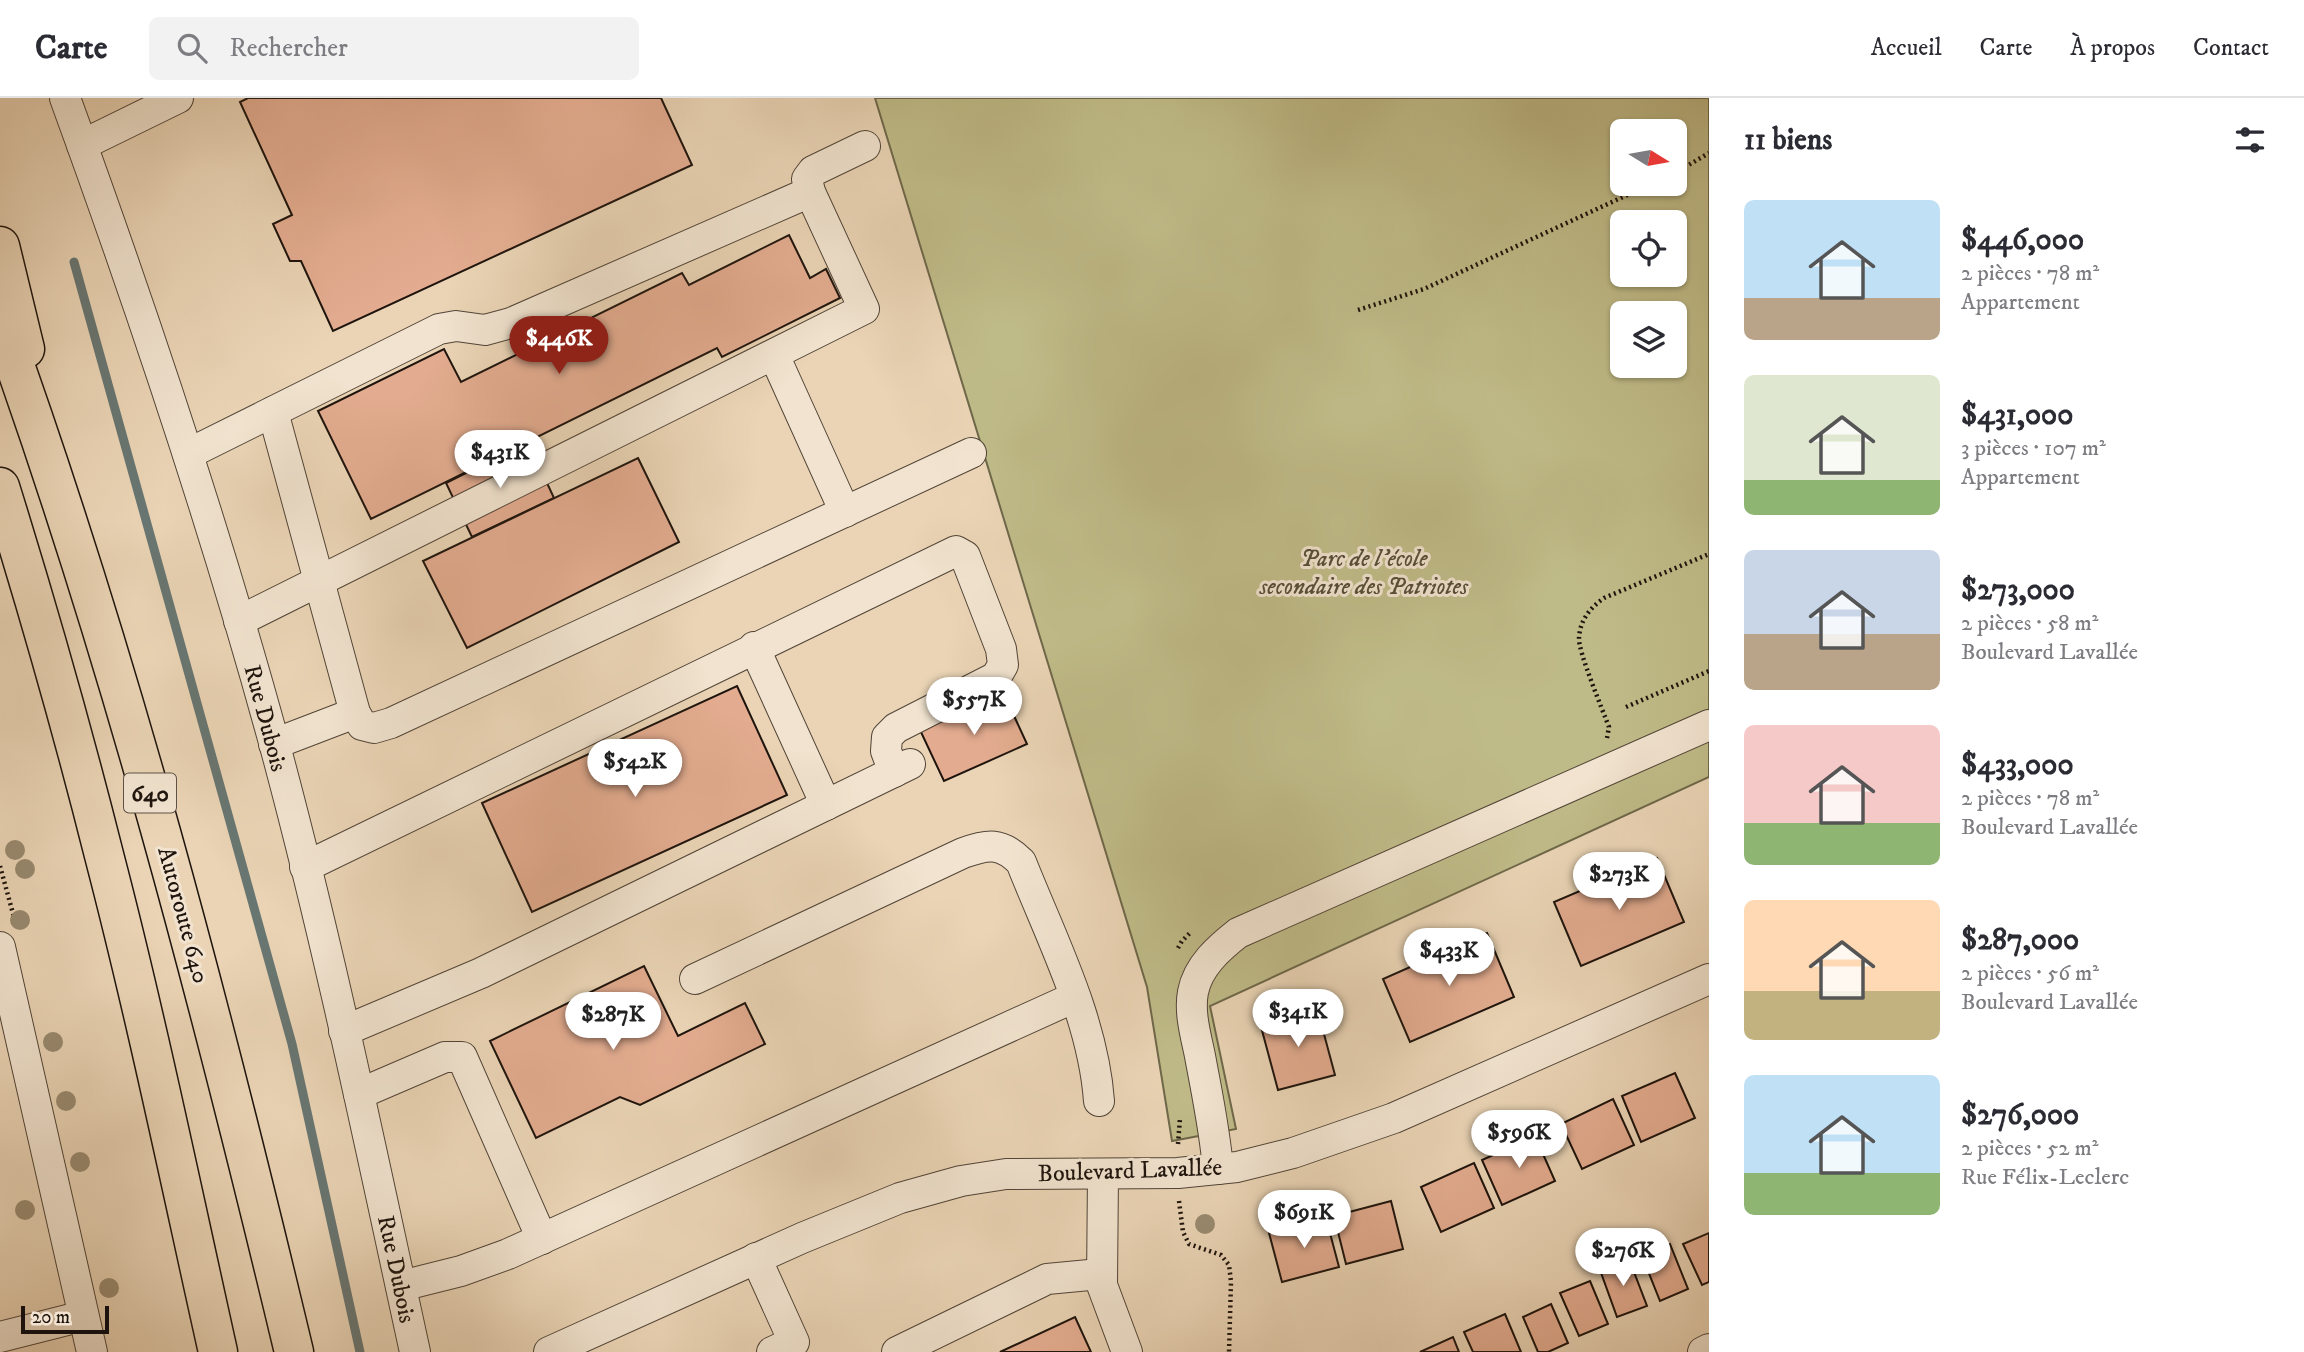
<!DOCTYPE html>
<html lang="fr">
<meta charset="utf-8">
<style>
body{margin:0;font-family:"IM FELL DW Pica",serif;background:#f2f2f3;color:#2b2b33;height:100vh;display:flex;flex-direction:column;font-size:26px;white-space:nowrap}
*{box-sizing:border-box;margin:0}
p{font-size:23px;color:#7c7c81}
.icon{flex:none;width:38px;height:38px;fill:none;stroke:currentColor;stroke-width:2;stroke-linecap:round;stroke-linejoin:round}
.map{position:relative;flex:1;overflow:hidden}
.details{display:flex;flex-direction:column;background:#fff;width:595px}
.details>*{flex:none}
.needle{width:46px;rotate:101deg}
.buttons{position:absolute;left:1610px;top:21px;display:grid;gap:14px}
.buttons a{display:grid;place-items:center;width:77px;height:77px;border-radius:10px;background:#fff;box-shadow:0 2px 5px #0004;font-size:35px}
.scale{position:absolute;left:21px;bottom:18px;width:88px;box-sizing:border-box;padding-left:7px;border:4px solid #1e140d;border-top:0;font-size:19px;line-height:24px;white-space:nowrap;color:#1e140d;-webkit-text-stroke:5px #f1e3cf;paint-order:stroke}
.price{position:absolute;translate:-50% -60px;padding:0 16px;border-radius:24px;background:#fff;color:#222;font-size:23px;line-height:46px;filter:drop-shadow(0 2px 4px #0008)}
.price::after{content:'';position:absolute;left:50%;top:42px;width:21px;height:16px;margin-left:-10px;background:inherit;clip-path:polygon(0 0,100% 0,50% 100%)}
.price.selected{background:#8f2418;color:#fff}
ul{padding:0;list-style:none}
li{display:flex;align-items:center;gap:21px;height:175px;padding:0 35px}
li span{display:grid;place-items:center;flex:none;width:196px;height:140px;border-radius:10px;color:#555}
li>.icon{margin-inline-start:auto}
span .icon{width:84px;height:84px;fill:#fffc;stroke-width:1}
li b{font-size:30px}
h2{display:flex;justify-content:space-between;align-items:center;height:84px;padding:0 35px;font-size:30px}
header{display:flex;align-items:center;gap:42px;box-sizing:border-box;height:98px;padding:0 35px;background:#fff;border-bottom:2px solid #e1e1e2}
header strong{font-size:33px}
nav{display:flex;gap:38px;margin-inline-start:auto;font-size:24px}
.search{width:490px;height:63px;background:#f2f2f3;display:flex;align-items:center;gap:18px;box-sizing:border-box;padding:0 24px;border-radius:10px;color:#7c7c81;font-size:26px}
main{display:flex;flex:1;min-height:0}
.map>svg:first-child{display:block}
.green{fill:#bfbb88;stroke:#6e684a;stroke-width:2;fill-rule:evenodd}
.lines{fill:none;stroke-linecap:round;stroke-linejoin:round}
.stream{stroke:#687672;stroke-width:9}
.building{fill:#e3ac90;stroke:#1e140d;stroke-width:2}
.minor-casing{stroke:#514437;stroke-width:32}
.highway-casing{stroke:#1e140d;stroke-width:41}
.path{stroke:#1e140d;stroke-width:4.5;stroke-dasharray:2 3.5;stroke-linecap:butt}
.minor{stroke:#f1e3cf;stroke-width:30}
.highway{stroke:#ead4b5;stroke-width:38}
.tree{fill:#998a70}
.labels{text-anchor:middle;stroke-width:6;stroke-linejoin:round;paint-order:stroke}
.shield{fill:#f1e3cf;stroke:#5d5247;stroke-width:2}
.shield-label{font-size:23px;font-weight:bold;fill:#1e140d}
.park-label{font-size:24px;font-style:italic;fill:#564e38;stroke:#f1e3cf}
.street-label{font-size:24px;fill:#1e140d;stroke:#f1e3cf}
</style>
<header>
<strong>Carte</strong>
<div class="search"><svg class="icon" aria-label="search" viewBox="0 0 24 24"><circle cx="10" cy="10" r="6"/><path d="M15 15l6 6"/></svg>Rechercher</div>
<nav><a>Accueil</a><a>Carte</a><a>À propos</a><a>Contact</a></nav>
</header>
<main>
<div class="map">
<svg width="1709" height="1254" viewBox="0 0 1709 1254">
<rect width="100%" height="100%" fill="#ead4b5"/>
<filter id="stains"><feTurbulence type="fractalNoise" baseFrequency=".00286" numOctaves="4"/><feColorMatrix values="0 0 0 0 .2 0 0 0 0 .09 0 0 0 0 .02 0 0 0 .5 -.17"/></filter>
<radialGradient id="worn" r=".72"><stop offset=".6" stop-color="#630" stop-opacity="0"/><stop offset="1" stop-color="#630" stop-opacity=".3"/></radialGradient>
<!-- green -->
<path class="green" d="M875,0H1709V679L1210,908L1236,1031L1172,1043L1147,889ZM1622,33H1675V86H1622ZM1622,124H1675V177H1622ZM1622,215H1675V268H1622Z"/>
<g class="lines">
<!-- stream -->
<path class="stream" d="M74,164L292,946L360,1254"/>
</g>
<!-- building -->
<g class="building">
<path d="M248,0H661L692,67L333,233L301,163H290L273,126L292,117L240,4Z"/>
<path d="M789,137L810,180L826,171L840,200L722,259L717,250L371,421L318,313L444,251L461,284L682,175L689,187Z"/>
<path d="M528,344L554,400L472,439L446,385Z"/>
<path d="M638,360L679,444L467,550L423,463Z"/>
<path d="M737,588L787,697L532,814L482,705Z"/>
<path d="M1003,594L1027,646L944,683L920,632Z"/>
<path d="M1657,760L1684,824L1581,868L1554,804Z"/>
<path d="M1487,835L1514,899L1410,944L1383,881Z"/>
<path d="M644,868L678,938L745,905L765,946L640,1007L620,999L536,1040L490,943Z"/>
<path d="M1317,910L1335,977L1278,992L1260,925Z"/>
<path d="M1675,975L1695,1020L1641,1044L1622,998Z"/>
<path d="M1613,1001L1634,1047L1582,1071L1561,1026Z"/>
<path d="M1535,1038L1555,1083L1502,1107L1482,1062Z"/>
<path d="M1474,1065L1494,1110L1441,1134L1421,1089Z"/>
<path d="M1391,1103L1403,1151L1346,1166L1334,1118Z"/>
<path d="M1326,1120L1339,1169L1282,1184L1269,1135Z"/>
<path d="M1709,1135V1184L1702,1187L1683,1146Z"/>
<path d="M1670,1146L1688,1191L1660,1203L1642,1158Z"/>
<path d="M1629,1161L1647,1208L1617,1219L1600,1172Z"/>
<path d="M1590,1183L1608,1226L1579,1238L1560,1195Z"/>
<path d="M1551,1206L1568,1245L1548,1254H1538L1523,1219Z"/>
<path d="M1505,1216L1521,1254H1473L1464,1234Z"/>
<path d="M1075,1219L1091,1254H1000Z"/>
<path d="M1453,1239L1459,1254H1420Z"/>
</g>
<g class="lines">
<!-- minor casing -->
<g class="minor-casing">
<g id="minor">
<path d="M65,0C143,214 215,428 275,648C329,848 371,1052 415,1254"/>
<path d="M82,47L178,0"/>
<path d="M774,257L845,414"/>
<path d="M273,314L355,615L362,627L374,630L391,625L971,355"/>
<path d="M188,356L439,231L456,228L485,232L511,225L810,94"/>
<path d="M239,523L864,211L810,94L807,81L813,73L865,48"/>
<path d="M754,549L826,707"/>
<path d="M274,646L355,615"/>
<path d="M305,769L956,453L965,458L1001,551L1003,567L996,579L896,630L887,639L886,653L894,674"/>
<path d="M0,849L92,1254"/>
<path d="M695,881L963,755C988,746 1001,744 1021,764C1051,840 1093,920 1099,1003"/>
<path d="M344,933L481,875L910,666"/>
<path d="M359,996L445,959H462L542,1141"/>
<path d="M1218,1071C1215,1033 1207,996 1200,958C1196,938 1189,915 1193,894C1198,868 1219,850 1238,835L1709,627"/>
<path d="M1103,1076L1102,1187L1127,1254"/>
<path d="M756,1160L794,1244L772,1254"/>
<path d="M401,1188L461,1173L508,1156L1075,899"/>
<path d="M0,1239L83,1218"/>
<path d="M549,1254L802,1140L900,1100L961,1083L1006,1076L1178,1075L1237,1069L1293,1055L1394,1020L1709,881"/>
<path d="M897,1254L1047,1181L1100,1176"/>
<path d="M1703,1254L1709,1251"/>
</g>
</g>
<!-- highway casing -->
<g class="highway-casing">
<g id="highway">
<path d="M0,148L25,251"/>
<path d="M0,225C121,561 211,907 294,1254"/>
<path d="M0,389C38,511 73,634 104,757C147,922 181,1088 218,1254"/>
</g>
</g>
<!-- path -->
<g class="path">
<path d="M1675,75L1709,55"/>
<path d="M1358,212L1424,191L1651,86"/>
<path d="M1626,609L1709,573"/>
<path d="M1607,640L1609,629C1603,613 1578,553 1579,540C1580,522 1590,510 1604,500L1709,456"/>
<path d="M0,768L15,823"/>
<path d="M1178,850L1182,843L1190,835"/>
<path d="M1178,1046L1180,1020"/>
<path d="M1179,1103L1183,1134L1189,1146L1221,1157L1229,1167L1231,1184L1229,1254"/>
</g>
<!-- minor -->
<use href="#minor" class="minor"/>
<!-- highway -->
<use href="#highway" class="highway"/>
</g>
<!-- trees -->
<g class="tree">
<circle cx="15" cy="752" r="10"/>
<circle cx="25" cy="771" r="10"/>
<circle cx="20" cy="822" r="10"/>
<circle cx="53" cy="944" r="10"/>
<circle cx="66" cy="1003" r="10"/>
<circle cx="80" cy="1064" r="10"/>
<circle cx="25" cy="1112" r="10"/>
<circle cx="1205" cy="1126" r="10"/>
<circle cx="109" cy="1190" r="10"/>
</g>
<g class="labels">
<!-- shield labels -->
<rect class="shield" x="124" y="675.5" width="52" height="39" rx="5"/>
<g class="shield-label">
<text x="150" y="703">640</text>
</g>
<!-- park labels -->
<g class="park-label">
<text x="1364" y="468">Parc de l'école<tspan x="1364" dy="28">secondaire des Patriotes</tspan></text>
</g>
<!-- street labels -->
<g class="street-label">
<text transform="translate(266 620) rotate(75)" y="8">Rue Dubois</text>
<text transform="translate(184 817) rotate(75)" y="8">Autoroute 640</text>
<text transform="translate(1130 1072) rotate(-2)" y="8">Boulevard Lavallée</text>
<text transform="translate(397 1171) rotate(78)" y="8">Rue Dubois</text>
</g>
</g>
<rect width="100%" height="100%" filter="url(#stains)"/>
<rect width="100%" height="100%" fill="url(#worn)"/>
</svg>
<div class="buttons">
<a><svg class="needle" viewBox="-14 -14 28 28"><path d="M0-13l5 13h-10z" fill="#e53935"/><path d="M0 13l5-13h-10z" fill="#7c7c81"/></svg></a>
<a><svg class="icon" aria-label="locate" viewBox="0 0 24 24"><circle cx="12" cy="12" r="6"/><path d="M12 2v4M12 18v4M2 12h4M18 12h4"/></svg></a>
<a><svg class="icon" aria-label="layers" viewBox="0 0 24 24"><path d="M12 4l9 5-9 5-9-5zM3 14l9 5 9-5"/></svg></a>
</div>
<div class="scale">20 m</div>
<b class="price selected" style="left:559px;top:278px">$446K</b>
<b class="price" style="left:500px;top:392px">$431K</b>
<b class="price" style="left:974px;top:639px">$557K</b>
<b class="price" style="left:635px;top:701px">$542K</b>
<b class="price" style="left:1619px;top:814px">$273K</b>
<b class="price" style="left:1449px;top:890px">$433K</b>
<b class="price" style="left:1298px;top:951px">$341K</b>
<b class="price" style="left:613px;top:954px">$287K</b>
<b class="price" style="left:1519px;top:1072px">$596K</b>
<b class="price" style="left:1304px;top:1152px">$691K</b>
<b class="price" style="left:1623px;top:1190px">$276K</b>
</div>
<section class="details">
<h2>11 biens<svg class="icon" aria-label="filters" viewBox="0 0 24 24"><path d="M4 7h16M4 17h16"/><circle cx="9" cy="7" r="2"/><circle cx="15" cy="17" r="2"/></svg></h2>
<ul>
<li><span style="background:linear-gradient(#bfe0f5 70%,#b9a48a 0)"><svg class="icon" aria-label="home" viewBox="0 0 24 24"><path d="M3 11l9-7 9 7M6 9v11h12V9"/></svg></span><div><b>$446,000</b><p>2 pièces · 78 m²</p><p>Appartement</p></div></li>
<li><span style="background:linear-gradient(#dfe7d0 75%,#8fb573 0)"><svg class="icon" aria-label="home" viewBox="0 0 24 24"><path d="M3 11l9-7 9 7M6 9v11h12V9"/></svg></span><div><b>$431,000</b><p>3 pièces · 107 m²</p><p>Appartement</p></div></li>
<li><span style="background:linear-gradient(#c9d6e8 60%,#b9a48a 0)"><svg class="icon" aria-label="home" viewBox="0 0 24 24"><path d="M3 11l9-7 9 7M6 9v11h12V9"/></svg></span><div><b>$273,000</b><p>2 pièces · 58 m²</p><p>Boulevard Lavallée</p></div></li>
<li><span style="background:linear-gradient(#f6c9c9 70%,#8fb573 0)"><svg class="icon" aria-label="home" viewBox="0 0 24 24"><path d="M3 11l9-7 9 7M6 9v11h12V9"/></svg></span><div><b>$433,000</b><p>2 pièces · 78 m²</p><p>Boulevard Lavallée</p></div></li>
<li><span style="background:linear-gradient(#ffd9b3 65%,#c2b280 0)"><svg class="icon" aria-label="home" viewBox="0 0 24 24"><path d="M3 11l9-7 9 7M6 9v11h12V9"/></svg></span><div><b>$287,000</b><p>2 pièces · 56 m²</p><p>Boulevard Lavallée</p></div></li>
<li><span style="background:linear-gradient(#bfe0f5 70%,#8fb573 0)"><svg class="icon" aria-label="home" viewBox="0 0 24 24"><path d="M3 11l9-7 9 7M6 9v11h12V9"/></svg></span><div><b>$276,000</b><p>2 pièces · 52 m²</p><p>Rue Félix-Leclerc</p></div></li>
</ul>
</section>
</main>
